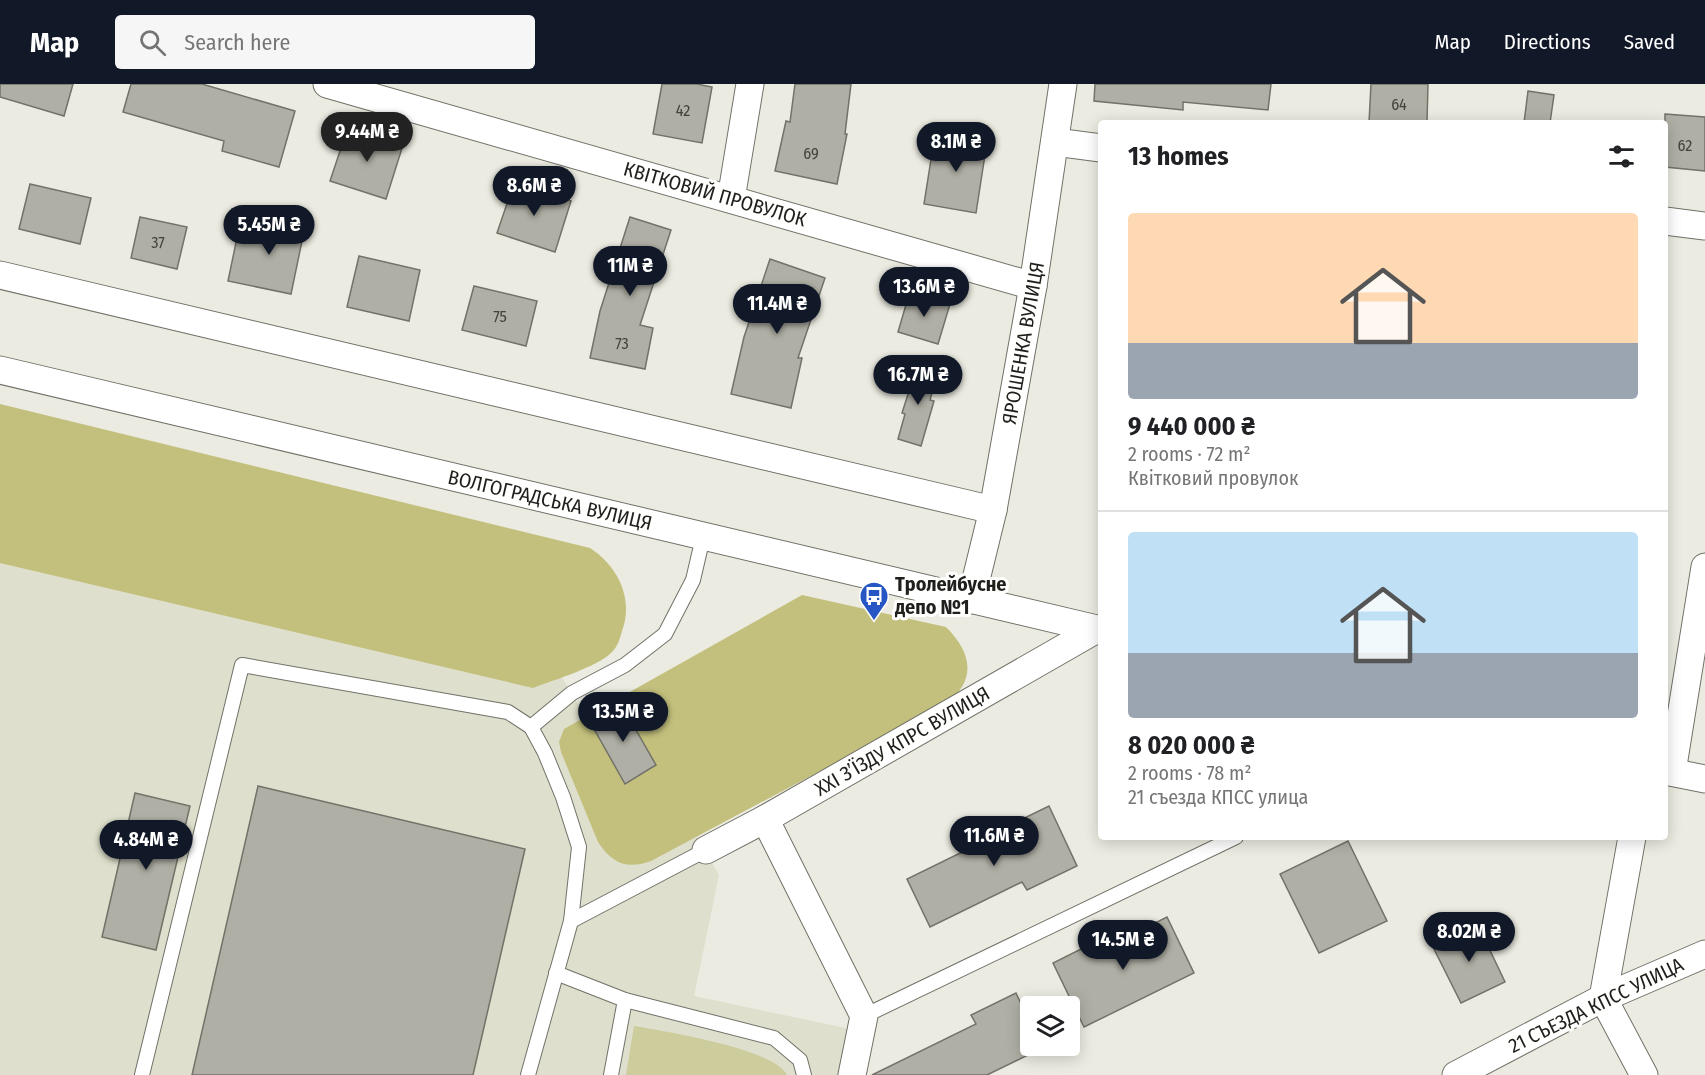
<!DOCTYPE html>
<meta charset="utf-8">
<style>
body{margin:0;font-family:"Fira Sans Condensed",sans-serif;background:#f6f6f6;color:#202124;height:100vh;display:flex;flex-direction:column;font-size:22px;white-space:nowrap}
*{box-sizing:border-box;margin:0}
p{font-size:20px;color:#757577}
.icon{flex:none;width:33px;height:33px;fill:none;stroke:currentColor;stroke-width:2;stroke-linecap:round;stroke-linejoin:round}
.map{position:relative;flex:1;overflow:hidden}
.panel{position:absolute;left:1098px;top:36px;width:570px;height:720px;display:flex;flex-direction:column;background:#fff;border-radius:6px;box-shadow:0 3px 15px #0003}
.panel>*{flex:none}
.buttons{position:absolute;left:1020px;top:912px;display:grid;gap:12px}
.buttons a{display:grid;place-items:center;width:60px;height:60px;border-radius:6px;background:#fff;box-shadow:0 3px 15px #0003;font-size:30px}
.price{position:absolute;translate:-50% -51px;padding:0 14px;border-radius:21px;background:#111827;color:#fff;font-size:20px;line-height:39px;filter:drop-shadow(0 2px 3px #0008)}
.price::after{content:'';position:absolute;left:50%;top:36px;width:18px;height:14px;margin-left:-9px;background:inherit;clip-path:polygon(0 0,100% 0,50% 100%)}
.price.active{background:#222;color:#fff}
ul{padding:0;list-style:none}
li{display:grid;align-content:center;gap:12px;height:318px;padding:0 30px}
li+li{border-top:2px solid #e0e0e0}
li span{display:grid;place-items:center;height:186px;border-radius:6px;color:#555}
li>.icon{margin-inline-start:auto}
span .icon{width:108px;height:108px;fill:#fffc;stroke-width:1}
li b{font-size:26px}
h2{display:flex;justify-content:space-between;align-items:center;height:72px;padding:0 30px;font-size:26px}
header{display:flex;align-items:center;gap:36px;box-sizing:border-box;height:84px;padding:0 30px;background:#111827;color:#fff}
header strong{font-size:28px}
nav{display:flex;gap:33px;margin-inline-start:auto;font-size:21px}
.search{width:420px;height:54px;background:#f6f6f6;display:flex;align-items:center;gap:15px;box-sizing:border-box;padding:0 21px;border-radius:6px;color:#757577;font-size:22px}
.map>svg:first-child{display:block}
.built{fill:#dfdfcd}
.green{fill:#cdcc9d}
.forest{fill:#c3c07d}
.building{fill:#afafa5;stroke:#727269;stroke-width:1.5}
.lines{fill:none;stroke-linecap:round;stroke-linejoin:round}
.service-casing{stroke:#717168;stroke-width:16}
.minor-casing{stroke:#717168;stroke-width:29}
.service{stroke:#fff;stroke-width:14}
.minor{stroke:#fff;stroke-width:27}
.labels{text-anchor:middle;stroke-width:6;stroke-linejoin:round;paint-order:stroke}
.number-label{font-size:16px;fill:#43433e}
.street-label{font-size:20px;fill:#1f1f1b;stroke:#fffffe}
.poi-label{font-size:20px;font-weight:bold;fill:#1f1f1b;stroke:#fffffe;text-anchor:start}
</style>
<header>
<strong>Map</strong>
<div class="search"><svg class="icon" aria-label="search" viewBox="0 0 24 24"><circle cx="10" cy="10" r="6"/><path d="M15 15l6 6"/></svg>Search here</div>
<nav><a>Map</a><a>Directions</a><a>Saved</a></nav>
</header>
<div class="map">
<svg width="1705" height="991" viewBox="0 0 1705 991">
<rect width="100%" height="100%" fill="#ebebe1"/>
<!-- built -->
<path class="built" d="M0,435L542,560L588,636L620,618L719,791L694,912L850,945L840,991H0Z"/>
<!-- green -->
<path class="green" d="M634,942C664,947 775,965 787,991H626Z"/>
<!-- forest -->
<g class="forest">
<path d="M0,320L590,464C618,482 634,515 622,547C620,554 618,562 612,568C598,583 553,596 533,604L0,479Z"/>
<path d="M802,511L946,543C972,569 977,596 946,620L651,777C626,786 612,779 598,758L561,668L559,658L564,645Z"/>
</g>
<!-- building -->
<g class="building">
<path d="M0,0H73L64,32L0,13Z"/>
<path d="M131,0H202L295,27L279,83L222,67L224,57L123,28Z"/>
<path d="M662,0H697L712,3L702,59L653,50Z"/>
<path d="M795,0H851L845,50H847L837,100L775,87L786,37L790,38Z"/>
<path d="M1095,0H1271L1268,26L1183,18V26L1094,17Z"/>
<path d="M1371,0H1428L1427,39H1369Z"/>
<path d="M1528,7L1554,11L1550,39H1524Z"/>
<path d="M1665,30L1705,33V87L1665,83Z"/>
<path d="M348,43L403,61L386,115L330,97Z"/>
<path d="M935,50L987,58L976,129L924,120Z"/>
<path d="M514,99L571,117L555,168L497,149Z"/>
<path d="M30,100L91,114L80,160L19,145Z"/>
<path d="M268,130L306,138L291,210L228,197L238,149L263,154Z"/>
<path d="M140,133L187,143L177,185L131,174Z"/>
<path d="M630,133L671,146L640,241L653,244L645,285L590,274L600,227Z"/>
<path d="M359,172L420,186L409,237L347,223Z"/>
<path d="M770,175L825,194L798,274H802L791,324L731,310L744,253Z"/>
<path d="M474,202L537,217L526,262L462,246Z"/>
<path d="M910,207L950,220L938,260L898,248Z"/>
<path d="M917,282L938,288L930,316L934,317L921,362L898,355L905,330L902,329Z"/>
<path d="M620,618L656,681L625,700L589,636Z"/>
<path d="M258,702L525,765L473,991H192Z"/>
<path d="M135,709L190,722L156,866L102,853Z"/>
<path d="M1049,722L1077,782L1027,806L1022,798L930,843L907,795L999,750L998,747Z"/>
<path d="M1348,757L1387,837L1319,869L1280,790Z"/>
<path d="M1167,833L1194,889L1084,943L1053,879L1095,858L1099,867Z"/>
<path d="M1477,839L1505,898L1461,919L1432,861Z"/>
<path d="M1016,909L1030,939V970L987,991H872L976,940L971,931Z"/>
</g>
<g class="lines">
<!-- service casing -->
<g class="service-casing">
<g id="service">
<path d="M531,643L572,609L625,581L665,550L693,496L703,453"/>
<path d="M571,837L706,766"/>
<path d="M556,889L625,916L774,954L800,976L804,991"/>
<path d="M864,932L1236,753"/>
<path d="M142,991L242,581L508,628L531,643L545,669L563,713L579,763L571,837L528,991"/>
<path d="M611,991L625,916"/>
</g>
</g>
<!-- minor casing -->
<g class="minor-casing">
<g id="minor">
<path d="M327,0L1033,202"/>
<path d="M1055,58L1101,64"/>
<path d="M731,115L750,0"/>
<path d="M1665,137L1705,142"/>
<path d="M0,191L993,426"/>
<path d="M0,286L1101,546"/>
<path d="M971,516L993,426L1033,202L1063,0"/>
<path d="M1665,687L1705,695"/>
<path d="M1672,688L1705,483"/>
<path d="M765,735L864,932L852,991"/>
<path d="M1632,753L1603,914L1644,991"/>
<path d="M706,766L765,735L1097,545"/>
<path d="M1456,991L1603,914L1705,870"/>
</g>
</g>
<!-- service -->
<use href="#service" class="service"/>
<!-- minor -->
<use href="#minor" class="minor"/>
</g>
<!-- icons -->
<defs>
<g id="bus-pin" transform="scale(1.5)"><path d="M0 17L-7.5 6A9.5 9.5 0 1 1 7.5 6Z" fill="#2656c4" stroke="#fffffe"/><path d="M-5-6H5V4H4V6H2V4H-2V6H-4V4H-5ZM-3.5-4V0h7V-4ZM-3.5 1.2v1.5H-2V1.2ZM2 1.2v1.5H3.5V1.2Z" fill="#fff"/></g>
</defs>
<g fill-rule="evenodd">
<use href="#bus-pin" x="874" y="512"/>
</g>
<g class="labels">
<!-- number labels -->
<g class="number-label">
<text x="1399" y="26">64</text>
<text x="683" y="32">42</text>
<text x="1685" y="67">62</text>
<text x="811" y="75">69</text>
<text x="158" y="164">37</text>
<text x="500" y="238">75</text>
<text x="622" y="265">73</text>
</g>
<!-- street labels -->
<g class="street-label">
<text transform="translate(715 110) rotate(16)" y="7">КВІТКОВИЙ ПРОВУЛОК</text>
<text transform="translate(1023 259) rotate(-80)" y="7">ЯРОШЕНКА ВУЛИЦЯ</text>
<text transform="translate(550 416) rotate(13)" y="7">ВОЛГОГРАДСЬКА ВУЛИЦЯ</text>
<text transform="translate(902 657) rotate(-30)" y="7">XXI З’ЇЗДУ КПРС ВУЛИЦЯ</text>
<text transform="translate(1596 921) rotate(-26)" y="7">21 СЪЕЗДА КПСС УЛИЦА</text>
</g>
<!-- poi labels -->
<g class="poi-label">
<text x="895" y="507">Тролейбусне<tspan x="895" dy="23">депо №1</tspan></text>
</g>
</g>
</svg>
<div class="buttons">
<a><svg class="icon" aria-label="layers" viewBox="0 0 24 24"><path d="M12 4l9 5-9 5-9-5zM3 14l9 5 9-5"/></svg></a>
</div>
<b class="price active" style="left:367px;top:79px">9.44M ₴</b>
<b class="price" style="left:956px;top:89px">8.1M ₴</b>
<b class="price" style="left:534px;top:133px">8.6M ₴</b>
<b class="price" style="left:269px;top:172px">5.45M ₴</b>
<b class="price" style="left:630px;top:213px">11M ₴</b>
<b class="price" style="left:924px;top:234px">13.6M ₴</b>
<b class="price" style="left:777px;top:251px">11.4M ₴</b>
<b class="price" style="left:918px;top:322px">16.7M ₴</b>
<b class="price" style="left:623px;top:659px">13.5M ₴</b>
<b class="price" style="left:994px;top:783px">11.6M ₴</b>
<b class="price" style="left:146px;top:787px">4.84M ₴</b>
<b class="price" style="left:1469px;top:879px">8.02M ₴</b>
<b class="price" style="left:1123px;top:887px">14.5M ₴</b>
<section class="panel">
<h2>13 homes<svg class="icon" aria-label="filters" viewBox="0 0 24 24"><path d="M4 7h16M4 17h16"/><circle cx="9" cy="7" r="2"/><circle cx="15" cy="17" r="2"/></svg></h2>
<ul>
<li><span style="background:linear-gradient(#ffd9b3 70%,#9aa5b1 0)"><svg class="icon" aria-label="home" viewBox="0 0 24 24"><path d="M3 11l9-7 9 7M6 9v11h12V9"/></svg></span><div><b>9 440 000 ₴</b><p>2 rooms · 72 m²</p><p>Квітковий провулок</p></div></li>
<li><span style="background:linear-gradient(#bfe0f5 65%,#9aa5b1 0)"><svg class="icon" aria-label="home" viewBox="0 0 24 24"><path d="M3 11l9-7 9 7M6 9v11h12V9"/></svg></span><div><b>8 020 000 ₴</b><p>2 rooms · 78 m²</p><p>21 съезда КПСС улица</p></div></li>
</ul>
</section>
</div>
